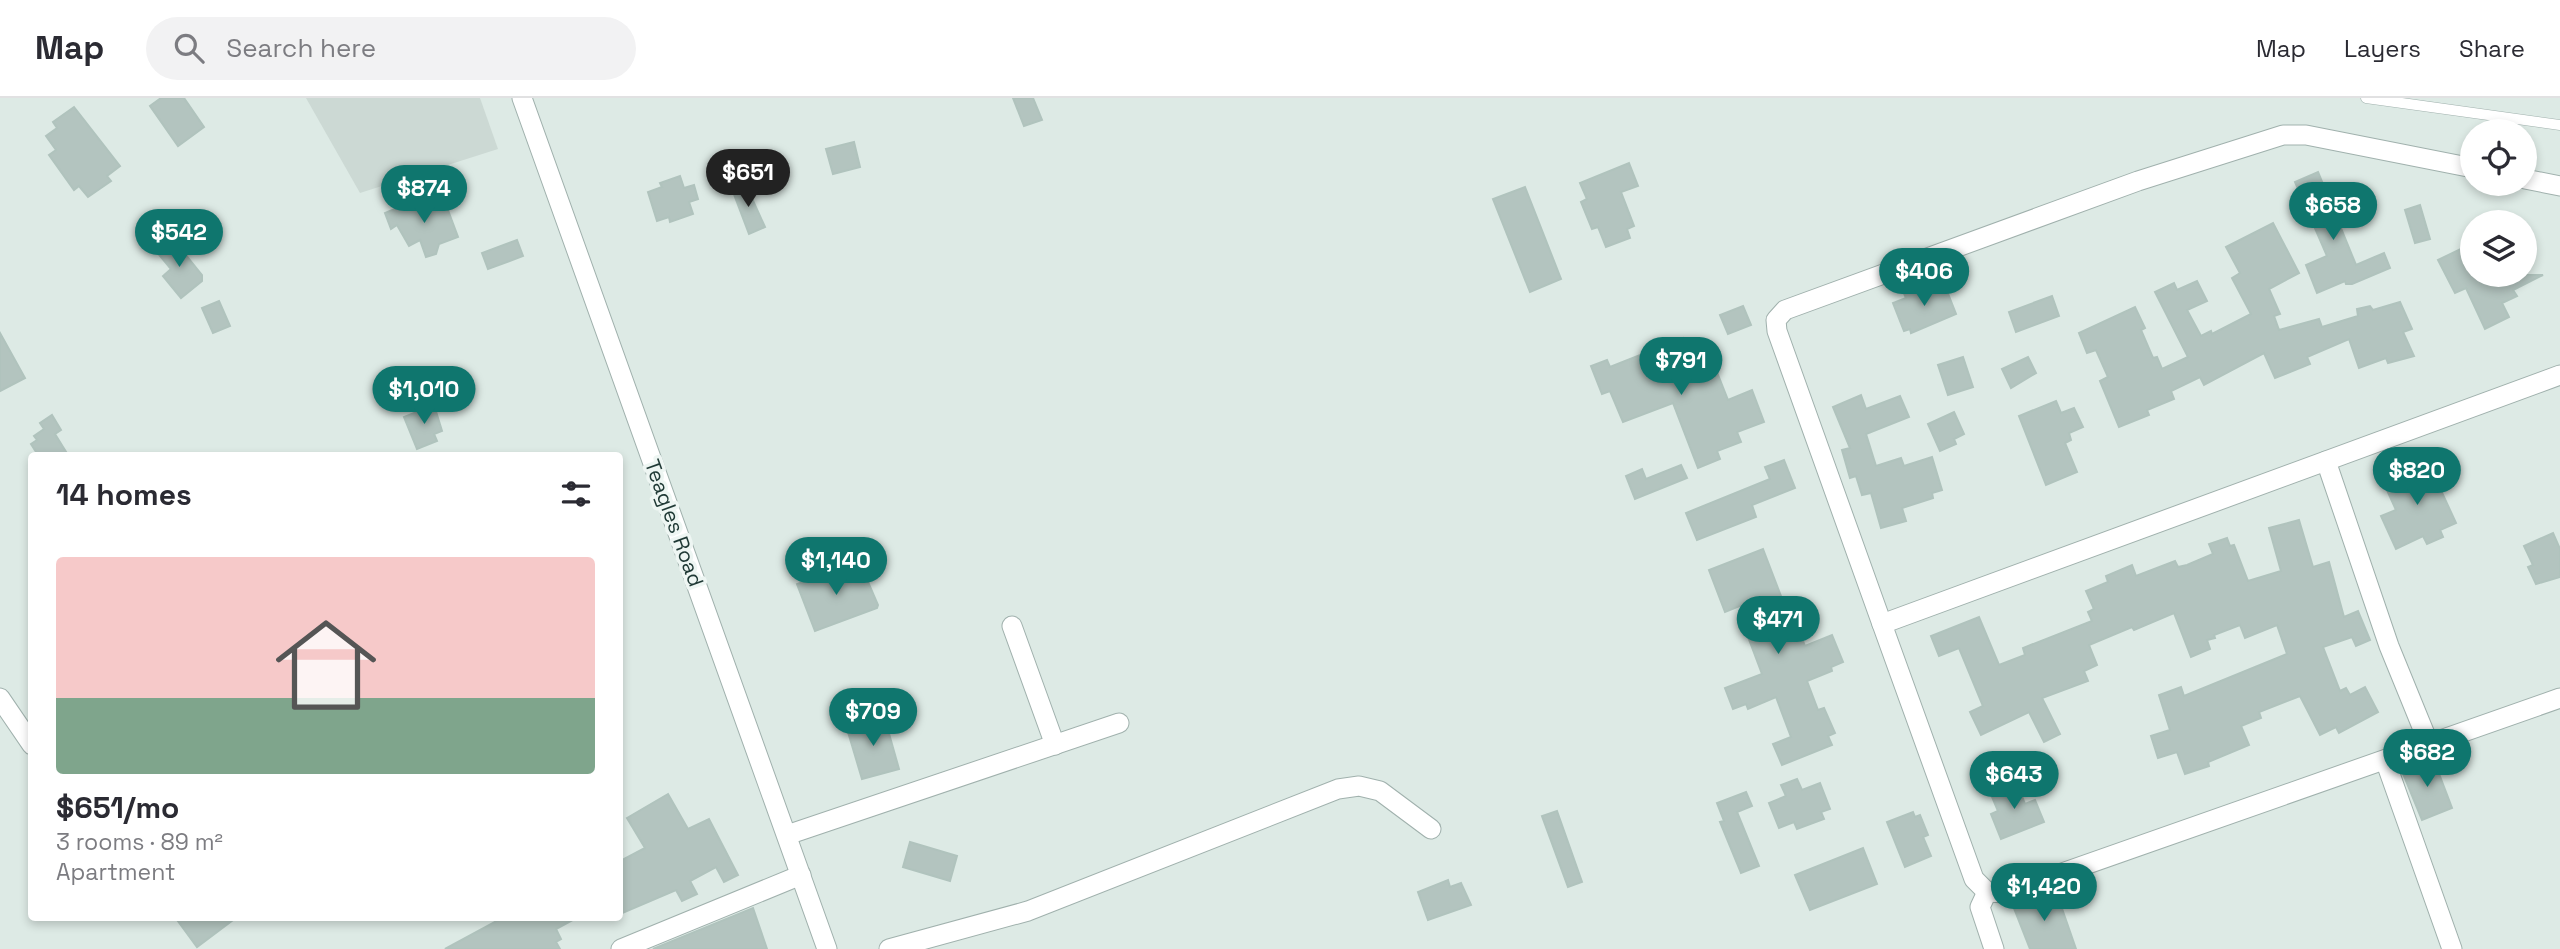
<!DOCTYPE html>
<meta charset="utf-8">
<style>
body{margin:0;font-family:"Space Grotesk",sans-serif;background:#f2f2f3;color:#2b2b33;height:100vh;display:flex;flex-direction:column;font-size:26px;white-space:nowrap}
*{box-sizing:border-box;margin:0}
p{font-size:23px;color:#7c7c81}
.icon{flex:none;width:38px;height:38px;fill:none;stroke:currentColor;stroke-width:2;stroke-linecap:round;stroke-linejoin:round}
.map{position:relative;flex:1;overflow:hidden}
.drawer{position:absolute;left:28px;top:354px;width:595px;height:469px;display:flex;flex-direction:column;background:#fff;border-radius:7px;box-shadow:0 4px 10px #0003}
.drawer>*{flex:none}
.fabs{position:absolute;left:2460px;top:21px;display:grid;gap:14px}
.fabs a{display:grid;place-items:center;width:77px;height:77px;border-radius:50%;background:#fff;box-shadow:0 4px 10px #0003;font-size:35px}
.price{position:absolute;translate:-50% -60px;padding:0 16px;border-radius:24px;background:#0f766e;color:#fff;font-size:23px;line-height:46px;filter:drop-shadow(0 2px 4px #0008)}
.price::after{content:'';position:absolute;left:50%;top:42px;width:21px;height:16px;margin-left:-10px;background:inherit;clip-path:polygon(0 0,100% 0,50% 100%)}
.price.current{background:#222;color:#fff}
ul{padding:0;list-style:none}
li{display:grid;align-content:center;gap:14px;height:371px;padding:0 28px}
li+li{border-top:2px solid #e1e1e2}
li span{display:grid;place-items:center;height:217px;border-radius:7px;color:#555}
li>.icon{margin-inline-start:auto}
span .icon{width:126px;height:126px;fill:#fffc;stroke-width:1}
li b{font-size:30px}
h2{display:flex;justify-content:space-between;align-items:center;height:84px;padding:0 28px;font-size:30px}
header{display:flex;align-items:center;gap:42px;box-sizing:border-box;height:98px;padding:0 35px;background:#fff;border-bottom:2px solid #e1e1e2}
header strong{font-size:33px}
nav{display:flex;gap:38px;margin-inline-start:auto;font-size:24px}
.search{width:490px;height:63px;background:#f2f2f3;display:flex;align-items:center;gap:18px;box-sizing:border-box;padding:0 24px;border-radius:38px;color:#7c7c81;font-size:26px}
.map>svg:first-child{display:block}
.built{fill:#ccd9d4}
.building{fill:#b3c4bf;stroke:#b0c3bd;stroke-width:2}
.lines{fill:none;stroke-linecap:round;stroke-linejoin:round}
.lane-casing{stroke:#a0b1ad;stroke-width:11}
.street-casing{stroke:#a0b1ad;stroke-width:21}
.lane{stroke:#fff;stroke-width:10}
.street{stroke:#fff;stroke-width:19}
.labels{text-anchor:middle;stroke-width:7;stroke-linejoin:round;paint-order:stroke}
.street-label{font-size:21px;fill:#1f3935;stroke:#eef6f3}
</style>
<header>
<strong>Map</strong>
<div class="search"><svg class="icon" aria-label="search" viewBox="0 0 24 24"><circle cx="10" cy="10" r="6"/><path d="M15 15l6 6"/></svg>Search here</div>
<nav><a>Map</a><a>Layers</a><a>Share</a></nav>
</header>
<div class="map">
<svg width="2560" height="851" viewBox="0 0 2560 851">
<rect width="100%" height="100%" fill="#ddeae5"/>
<!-- built -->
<path class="built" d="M306,0H480L498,51L360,95Z"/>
<!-- building -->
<g class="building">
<path d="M161,0H184L204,29L178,48L150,8Z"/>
<path d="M1013,0H1033L1042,22L1024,28Z"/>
<path d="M74,9L120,68L107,78L111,83L88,99L79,88L74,92L49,57L56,52L46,38L57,30L53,24Z"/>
<path d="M854,44L860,69L833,76L826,51Z"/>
<path d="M1629,65L1638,88L1621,94L1634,128L1627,131L1630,140L1606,149L1598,129L1592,131L1581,104L1587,101L1580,85Z"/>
<path d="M2318,74L2356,167L2384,155L2390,170L2352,186H2346L2345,183L2317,195L2306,167L2327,158L2295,84Z"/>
<path d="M680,78L684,90L694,87L698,101L689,104L693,116L670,124L669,119L657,123L648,94L662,89L660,85Z"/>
<path d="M745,85L765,129L749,136L732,91Z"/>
<path d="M1525,89L1561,181L1530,194L1493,101Z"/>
<path d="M414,103L419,111L436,104L439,109L446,107L458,139L439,146L436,156L426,159L420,142L409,148L397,127L391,131L385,115Z"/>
<path d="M2420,107L2430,141L2415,145L2405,112Z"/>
<path d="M2273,125L2299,175L2269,191L2280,216L2274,218L2279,232L2319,221L2322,229L2358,218L2357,211L2370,208L2373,212L2400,204L2412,231L2403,234L2414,258L2388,265L2386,260L2359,270L2349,241L2307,259L2310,266L2275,280L2264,255L2204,287L2200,279L2171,293L2174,301L2147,312L2149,317L2119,329L2100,283L2108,279L2096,252L2087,255L2079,235L2135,209L2145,230L2141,232L2153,260L2157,259L2162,271L2188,259L2155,194L2174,185L2177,192L2197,183L2207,203L2187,212L2201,238L2211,233L2212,236L2251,216L2232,180L2240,175L2226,149Z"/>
<path d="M172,140L202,177V183L181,200L163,178L171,171L156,153Z"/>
<path d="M517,142L523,158L488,171L482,155Z"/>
<path d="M2473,145V177H2543L2513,192L2517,198L2502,205L2509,219L2485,231L2466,190L2455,195L2438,162Z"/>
<path d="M1918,187L1922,196L1945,188L1956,216L1911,235L1910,231L1904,233L1893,205L1906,200L1903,193Z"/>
<path d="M2052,198L2059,218L2016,234L2009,214Z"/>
<path d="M219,203L230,228L213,235L202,210Z"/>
<path d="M1743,208L1751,227L1728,236L1720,217Z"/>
<path d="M0,235L25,280L0,293Z"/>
<path d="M1683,240L1693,266L1711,259L1728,302L1752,292L1764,324L1737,334L1741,344L1717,353L1720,361L1698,370L1673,305L1623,324L1610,293L1602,296L1591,268L1607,262L1610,269Z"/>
<path d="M1963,259L1973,289L1948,297L1938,267Z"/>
<path d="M2028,259L2036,275L2011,290L2002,271Z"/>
<path d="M1861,297L1866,311L1900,298L1909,319L1866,336L1876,368L1901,360L1904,368L1932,359L1942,392L1932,395L1933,400L1902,410L1906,423L1881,430L1871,395L1862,397L1856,378L1850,380L1842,352L1850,350L1833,309Z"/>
<path d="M2056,303L2061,315L2074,310L2083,329L2069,335L2071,342L2065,345L2077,374L2046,387L2019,318Z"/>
<path d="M434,307L442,333L434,336L437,343L417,351L404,319Z"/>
<path d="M1954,314L1964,336L1954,341L1956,346L1940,353L1928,326Z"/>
<path d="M52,317L61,332L55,336L68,357H38L31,346L37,342L34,338L44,331L40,325Z"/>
<path d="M1784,362L1795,390L1752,407L1756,419L1697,442L1686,415L1770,381L1765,369Z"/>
<path d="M2435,366L2443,384L2438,386L2456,425L2440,432L2443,439L2427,446L2423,438L2396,451L2381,418L2396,412L2382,381L2411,369L2414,375Z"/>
<path d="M1681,367L1687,380L1635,401L1626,378L1642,371L1646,381Z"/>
<path d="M2299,422L2313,469L2329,464L2344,519L2358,513L2370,542L2356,548L2352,539L2323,549L2340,593L2346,590L2350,597L2365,589L2378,614L2339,635L2336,629L2320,637L2300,598L2259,614L2261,620L2241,628L2249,647L2208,664L2209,668L2185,676L2177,654L2158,660L2151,638L2170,632L2159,597L2181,589L2184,598L2287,556L2277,527L2245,540L2240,527L2214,537L2215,540L2207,542L2210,551L2191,559L2174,515L2134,532L2132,529L2089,547L2097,567L2084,573L2088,583L2042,600L2060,636L2044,644L2029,614L1981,637L1970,614L1983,608L1959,550L1939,558L1931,538L1979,519L1999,567L2025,557L2023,550L2092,523L2088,514L2094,511L2086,493L2108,484L2106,478L2132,467L2136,478L2175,463L2178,469L2187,467L2213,456L2209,446L2227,440L2230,448L2234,447L2248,483L2281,473L2269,430Z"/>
<path d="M2553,435L2560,451V479L2536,486L2528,469L2533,467L2524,448Z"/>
<path d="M1763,451L1789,519L1793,517L1805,548L1832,537L1843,564L1831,569L1832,573L1807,583L1818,612L1824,610L1835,635L1828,638L1832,647L1782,667L1773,646L1791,639L1776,599L1748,611L1746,606L1733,611L1725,590L1762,576L1747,536L1757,532L1747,505L1725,514L1709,472Z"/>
<path d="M822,470L824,476L836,471L839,480L862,470L878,507L877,510L815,533L797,486L809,482L807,476Z"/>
<path d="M872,616L876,628L886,625L899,671L862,681L848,634L858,631L855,621Z"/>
<path d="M2433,660L2452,710L2422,722L2402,673Z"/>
<path d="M1797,681L1802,692L1820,685L1830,711L1821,714L1824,721L1797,731L1794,724L1779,730L1769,705L1786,698L1781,687Z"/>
<path d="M2016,684L2025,706L2035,702L2044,724L2001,741L1991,716L1998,713L1990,694Z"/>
<path d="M1746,694L1752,708L1737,714L1759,768L1741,775L1720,724L1724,723L1717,705Z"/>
<path d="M668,696L688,731L709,721L738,777L724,784L716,769L690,783L697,796L682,803L676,792L620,816V763L645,750L627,720Z"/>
<path d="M1557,713L1582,784L1568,789L1542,718Z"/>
<path d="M1913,714L1915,719L1920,717L1928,737L1923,739L1931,758L1905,769L1887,724Z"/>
<path d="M910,744L957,758L950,783L903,769Z"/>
<path d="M1863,750L1877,786L1810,812L1795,777Z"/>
<path d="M1448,782L1450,789L1461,785L1471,807L1428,822L1418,794Z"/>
<path d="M2045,794L2049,805L2059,802L2076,851H2030L2012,805Z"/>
<path d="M753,810L767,851H653Z"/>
<path d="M175,819H237L197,849Z"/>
<path d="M504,819H578L556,831L561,841L556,844L560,851H445Z"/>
</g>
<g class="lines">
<!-- lane casing -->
<g class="lane-casing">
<path id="lane" d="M2366,0L2560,27"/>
</g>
<!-- street casing -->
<g class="street-casing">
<g id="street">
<path d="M522,0L827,851"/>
<path d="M2525,81L2560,88"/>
<path d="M2560,277L1882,526L1974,781L1987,794L2005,795L2560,600"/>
<path d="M2326,363L2389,548L2429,646"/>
<path d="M1882,526L1777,233L1776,222L1785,212L2138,83L2283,37H2306L2473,70"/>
<path d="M1012,528L1055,647"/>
<path d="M0,600L32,647"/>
<path d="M2385,662L2452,851"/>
<path d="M787,737L1119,625"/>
<path d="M1987,794L1980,809L1994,851"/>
<path d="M621,851L801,777"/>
<path d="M889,851L1028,813L1338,691L1359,688L1380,693L1431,731"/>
</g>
</g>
<!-- lane -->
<use href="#lane" class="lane"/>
<!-- street -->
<use href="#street" class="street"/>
</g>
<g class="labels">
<!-- street labels -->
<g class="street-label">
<text transform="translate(674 425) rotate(70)" y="7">Teagles Road</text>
</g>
</g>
</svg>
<div class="fabs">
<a><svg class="icon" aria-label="locate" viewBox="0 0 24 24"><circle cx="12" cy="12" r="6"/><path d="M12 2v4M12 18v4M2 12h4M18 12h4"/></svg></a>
<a><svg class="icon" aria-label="layers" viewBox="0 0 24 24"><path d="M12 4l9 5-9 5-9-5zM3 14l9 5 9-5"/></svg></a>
</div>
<b class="price current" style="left:748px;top:111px">$651</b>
<b class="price" style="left:424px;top:127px">$874</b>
<b class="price" style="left:2333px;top:144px">$658</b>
<b class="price" style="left:179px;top:171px">$542</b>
<b class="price" style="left:1924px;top:210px">$406</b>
<b class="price" style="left:1681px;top:299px">$791</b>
<b class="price" style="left:424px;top:328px">$1,010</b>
<b class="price" style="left:2417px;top:409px">$820</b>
<b class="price" style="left:836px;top:499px">$1,140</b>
<b class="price" style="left:1778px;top:558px">$471</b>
<b class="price" style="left:873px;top:650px">$709</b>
<b class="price" style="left:2427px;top:691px">$682</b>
<b class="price" style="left:2014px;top:713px">$643</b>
<b class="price" style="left:2044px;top:825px">$1,420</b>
<section class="drawer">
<h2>14 homes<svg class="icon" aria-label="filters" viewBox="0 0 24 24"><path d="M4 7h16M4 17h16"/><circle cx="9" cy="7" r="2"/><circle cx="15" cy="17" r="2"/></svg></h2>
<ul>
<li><span style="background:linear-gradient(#f6c9c9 65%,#7fa58c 0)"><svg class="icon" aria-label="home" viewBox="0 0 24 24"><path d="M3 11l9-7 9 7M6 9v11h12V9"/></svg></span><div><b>$651/mo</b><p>3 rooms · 89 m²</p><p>Apartment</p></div></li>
</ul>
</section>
</div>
